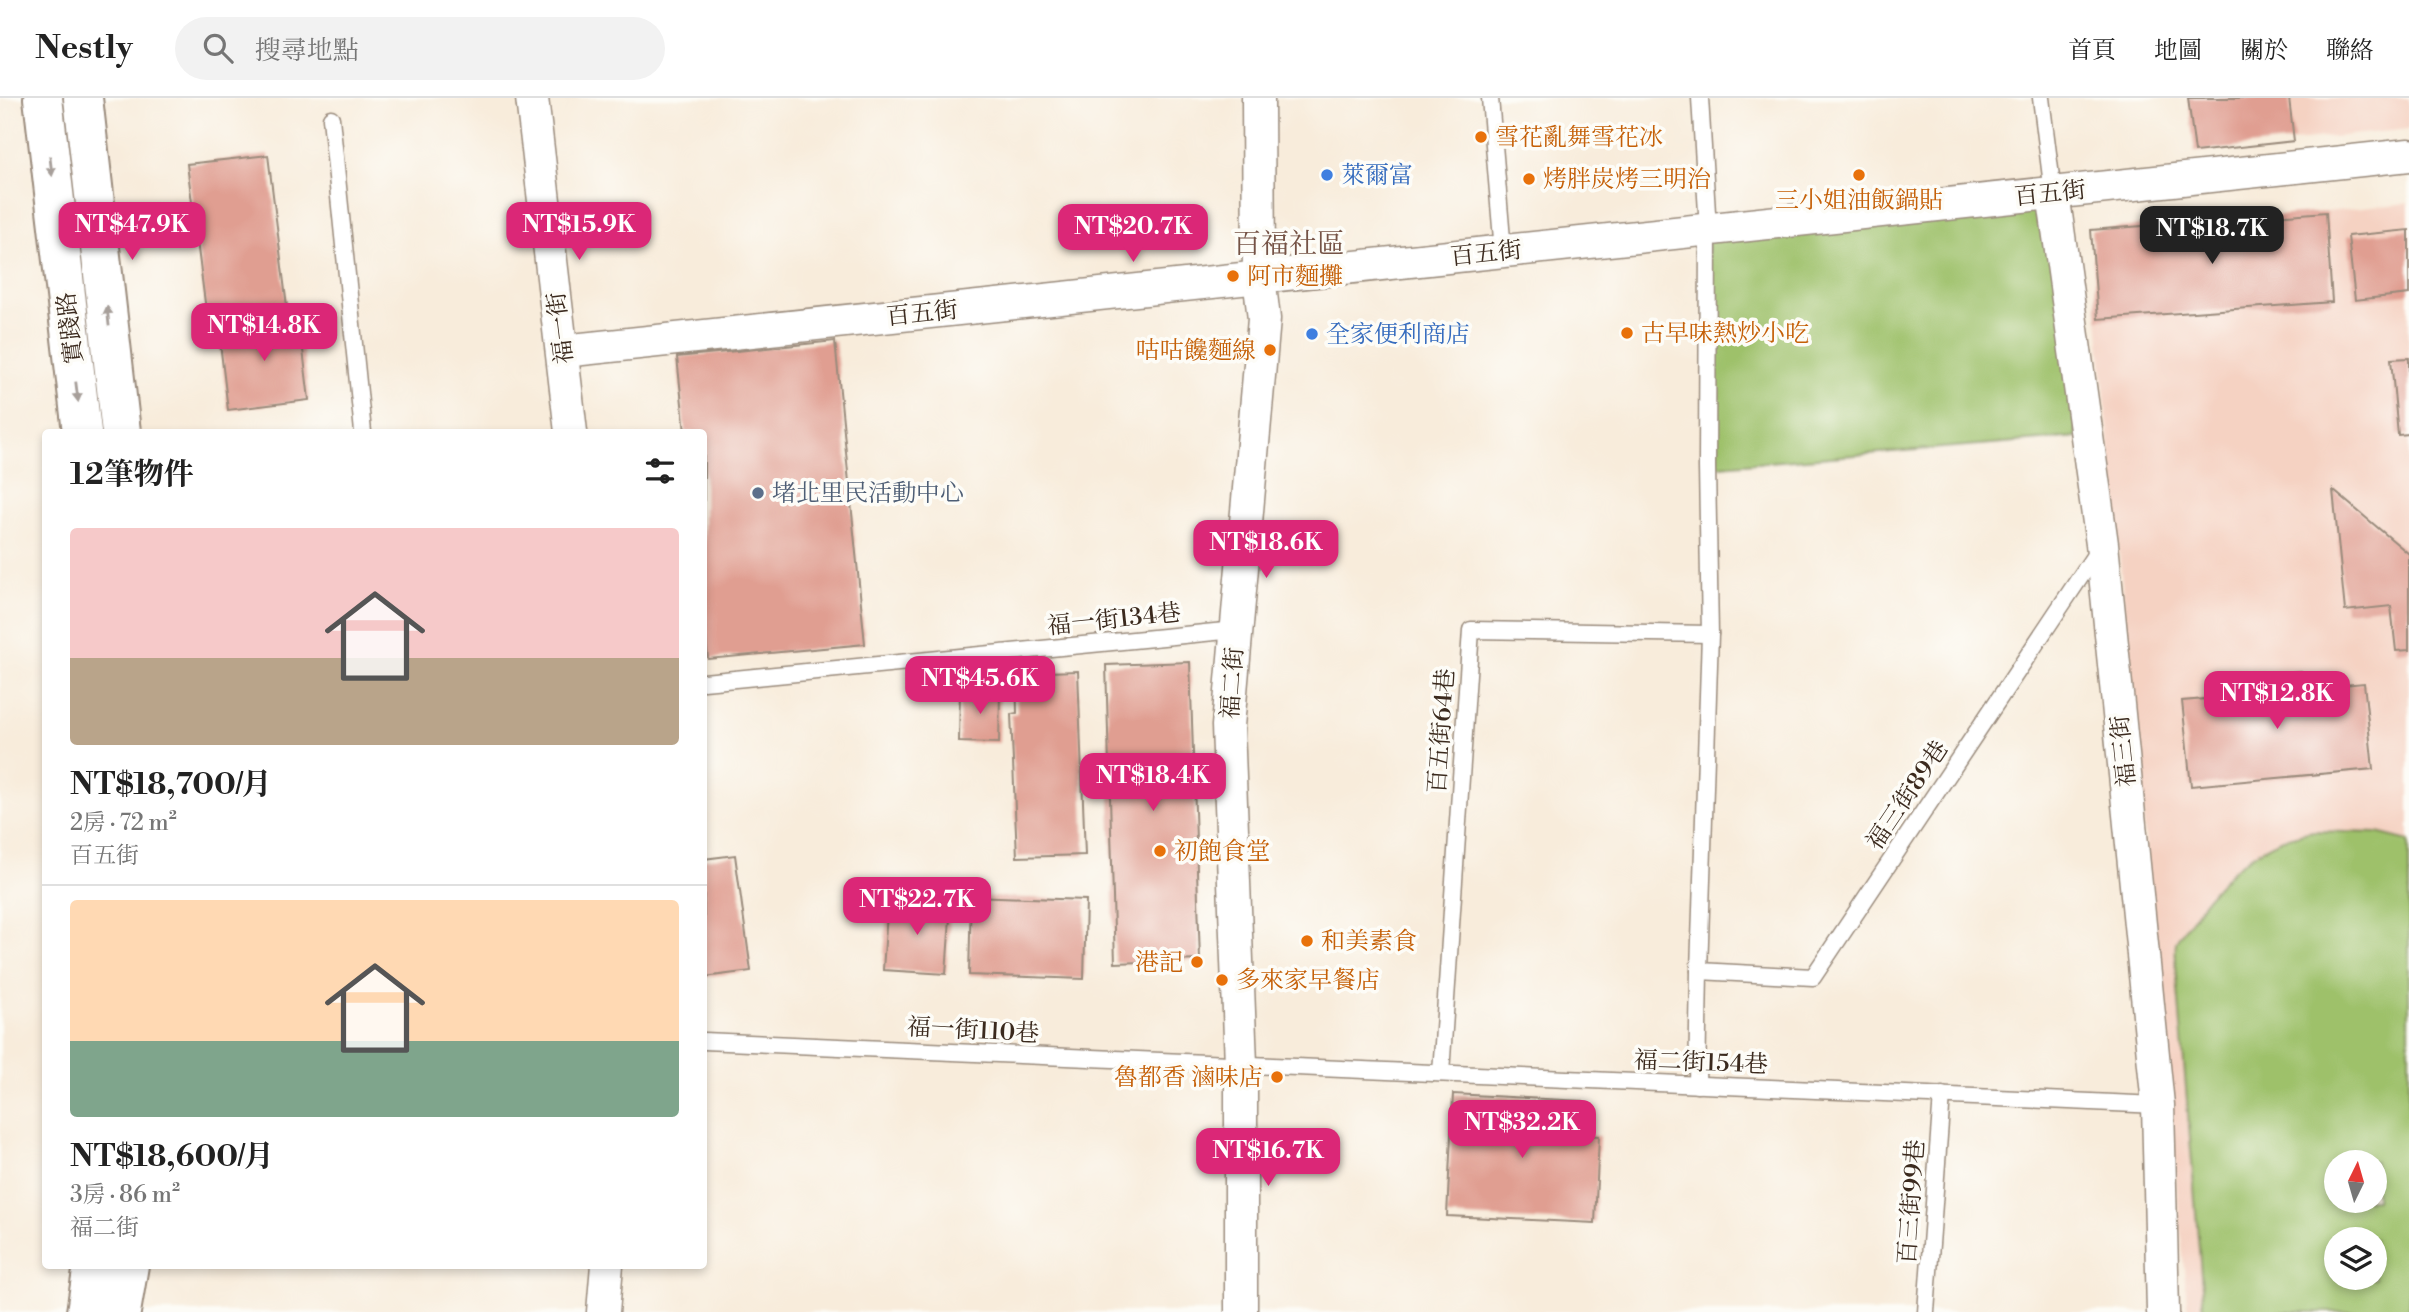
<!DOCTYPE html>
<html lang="zh-TW">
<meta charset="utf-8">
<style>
body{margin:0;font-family:"Libre Bodoni","Noto Serif TC",serif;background:#f2f2f2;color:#222;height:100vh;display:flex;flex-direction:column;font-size:26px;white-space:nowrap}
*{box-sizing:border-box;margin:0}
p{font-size:23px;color:#767676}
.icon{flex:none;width:38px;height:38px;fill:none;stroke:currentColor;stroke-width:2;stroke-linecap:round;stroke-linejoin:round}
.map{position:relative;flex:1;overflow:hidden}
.panel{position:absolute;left:42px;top:331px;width:665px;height:840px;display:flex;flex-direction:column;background:#fff;border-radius:7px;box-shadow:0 4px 10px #0003}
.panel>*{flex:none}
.needle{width:46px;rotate:5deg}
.controls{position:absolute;left:2324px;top:1052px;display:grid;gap:14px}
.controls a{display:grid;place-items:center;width:63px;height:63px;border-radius:50%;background:#fff;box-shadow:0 4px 10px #0003;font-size:35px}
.price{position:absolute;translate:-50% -60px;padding:0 16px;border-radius:14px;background:#db2777;color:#fff;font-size:23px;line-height:46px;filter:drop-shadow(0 2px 4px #0008)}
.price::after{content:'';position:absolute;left:50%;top:42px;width:21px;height:16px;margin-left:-10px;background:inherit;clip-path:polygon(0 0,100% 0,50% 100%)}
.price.active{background:#222;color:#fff}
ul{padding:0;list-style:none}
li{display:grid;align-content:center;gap:14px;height:371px;padding:0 28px}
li+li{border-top:2px solid #e0e0e0}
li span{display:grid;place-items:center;height:217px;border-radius:7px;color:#555}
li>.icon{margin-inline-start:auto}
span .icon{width:126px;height:126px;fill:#fffc;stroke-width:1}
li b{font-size:30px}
h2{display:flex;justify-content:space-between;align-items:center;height:84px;padding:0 28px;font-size:30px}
header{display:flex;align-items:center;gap:42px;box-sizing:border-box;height:98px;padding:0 35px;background:#fff;border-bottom:2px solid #e0e0e0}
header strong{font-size:33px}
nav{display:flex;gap:38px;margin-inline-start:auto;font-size:24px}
.search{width:490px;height:63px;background:#f2f2f2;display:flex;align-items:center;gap:18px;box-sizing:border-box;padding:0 24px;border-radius:38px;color:#767676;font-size:26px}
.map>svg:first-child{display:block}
.built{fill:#f5d2c2;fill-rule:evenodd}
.green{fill:#9ec16b;stroke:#6c7644;stroke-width:2;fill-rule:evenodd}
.building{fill:#e09e91}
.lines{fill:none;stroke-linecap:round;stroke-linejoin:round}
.service-casing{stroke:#9a8b7c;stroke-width:19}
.minor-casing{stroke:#9a8b7c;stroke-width:35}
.tertiary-casing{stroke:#9a8b7c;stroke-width:42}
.service{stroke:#fff;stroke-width:16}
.minor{stroke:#fff;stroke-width:32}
.tertiary{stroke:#fff;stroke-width:38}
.oneway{fill:#a79f9a}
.food-dot{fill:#e8710a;stroke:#fdfcf7;stroke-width:2.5}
.shop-dot{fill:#3f7fe0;stroke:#fdfcf7;stroke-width:2.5}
.service-dot{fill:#5c6f8a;stroke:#fdfcf7;stroke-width:2.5}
.labels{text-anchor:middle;stroke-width:7;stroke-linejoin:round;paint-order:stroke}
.food-label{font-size:24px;fill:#c56008;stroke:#fdfcf7;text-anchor:start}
.shop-label{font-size:24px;fill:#366cbe;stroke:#fdfcf7;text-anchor:start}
.street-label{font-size:24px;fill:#3b2a1e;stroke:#fdfcf7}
.service-label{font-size:24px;fill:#4e5e75;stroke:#fdfcf7;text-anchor:start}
.quarter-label{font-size:28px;fill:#755346;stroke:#fdfcf7}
</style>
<header>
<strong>Nestly</strong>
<div class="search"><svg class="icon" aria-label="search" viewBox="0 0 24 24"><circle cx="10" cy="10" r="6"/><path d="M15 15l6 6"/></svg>搜尋地點</div>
<nav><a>首頁</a><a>地圖</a><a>關於</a><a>聯絡</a></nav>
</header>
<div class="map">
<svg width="2409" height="1214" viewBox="0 0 2409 1214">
<rect width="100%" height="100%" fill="#fdfcf7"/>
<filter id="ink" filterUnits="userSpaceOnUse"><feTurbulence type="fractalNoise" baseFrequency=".0143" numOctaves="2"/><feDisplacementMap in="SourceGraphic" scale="14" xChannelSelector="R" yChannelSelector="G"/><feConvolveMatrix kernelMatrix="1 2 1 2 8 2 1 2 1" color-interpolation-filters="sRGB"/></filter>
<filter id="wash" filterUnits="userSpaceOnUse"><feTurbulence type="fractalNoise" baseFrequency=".00686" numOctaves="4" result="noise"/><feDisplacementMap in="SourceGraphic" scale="28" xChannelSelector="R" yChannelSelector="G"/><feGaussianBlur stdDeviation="1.57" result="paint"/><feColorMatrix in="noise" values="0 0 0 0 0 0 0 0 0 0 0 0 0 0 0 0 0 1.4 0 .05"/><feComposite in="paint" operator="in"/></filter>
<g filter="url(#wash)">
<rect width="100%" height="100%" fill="#f8ecdb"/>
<!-- built -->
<g class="built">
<path d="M2289,0H2409V31L2294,43Z"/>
<path d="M2409,105V1214H2188L2098,221L2332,204L2326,114ZM2336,1064H2375V1102H2336ZM2336,1141H2375V1180H2336Z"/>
</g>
<!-- green -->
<g class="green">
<path d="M2053,95L2077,339L1708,369V131Z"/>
<path d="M2314,733L2377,735L2409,743V1214H2204L2176,866C2176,859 2175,851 2176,844C2178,838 2184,832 2188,826C2218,780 2258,741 2314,733ZM2375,1064V1102H2336V1064ZM2375,1141V1180H2336V1141Z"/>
</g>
<g id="blocks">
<!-- building -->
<g class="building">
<path d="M2188,0H2289L2294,43L2195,54Z"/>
<path d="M268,57L287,209L207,220L187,66Z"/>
<path d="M2326,114L2332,204L2098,221L2091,132Z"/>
<path d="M2409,132V196L2355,202L2348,138Z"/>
<path d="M299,218L309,302L228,312L218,228Z"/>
<path d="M835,243L865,546L708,561L704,516V334H685L677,259Z"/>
<path d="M2409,260V336L2398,337L2391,261Z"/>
<path d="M2333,392L2409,456V552L2396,553L2391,508L2345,513Z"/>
<path d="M1190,564L1200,862L1115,865L1106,567Z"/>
<path d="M1078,573L1085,757L1017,759L1011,616L1017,615L1016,575Z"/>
<path d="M2301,573L2302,591L2364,585L2373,671L2191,688L2182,603L2242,598L2240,579Z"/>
<path d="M960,591L1000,592L999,645L959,644Z"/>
<path d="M735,757L751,873L704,879V761Z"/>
<path d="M971,798L1086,802L1084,881L969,877Z"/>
<path d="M888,801L951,806L946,876L883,872Z"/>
<path d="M1453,996L1583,1003L1582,1037L1599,1038L1595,1125L1447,1118Z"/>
</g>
</g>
</g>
<g filter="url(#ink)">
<use href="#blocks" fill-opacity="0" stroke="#9a8b7c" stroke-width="2"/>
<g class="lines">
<!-- service casing -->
<g class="service-casing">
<g id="service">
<path d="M1490,0L1503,153"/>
<path d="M2041,0L2053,95"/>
<path d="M331,20L363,334"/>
<path d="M704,584L1235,532"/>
<path d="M1699,873L1813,879L2099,451"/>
<path d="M704,943L2158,1007"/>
<path d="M1441,975L1471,532L1710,536"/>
<path d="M1697,987L1699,873L1710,536L1707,369L1708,131L1700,0"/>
<path d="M1926,1214L1942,997"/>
</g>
</g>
<!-- minor casing -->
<g class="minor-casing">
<g id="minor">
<path d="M532,0L571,334"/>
<path d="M2053,95L2102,446L2158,1007L2163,1214"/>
<path d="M563,253L2409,57"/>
<path d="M603,1214L607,1167"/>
<path d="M1241,1214V966L1228,628L1264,221L1259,179L1258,0"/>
</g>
</g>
<!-- tertiary casing -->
<g class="tertiary-casing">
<g id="tertiary">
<path d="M43,0L82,334"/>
<path d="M83,0L121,334"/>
<path d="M86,1214L93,1167"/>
<path d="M121,1214L129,1167"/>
</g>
</g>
<!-- service -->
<use href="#service" class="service"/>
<!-- minor -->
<use href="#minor" class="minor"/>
<!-- tertiary -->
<use href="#tertiary" class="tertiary"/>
</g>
<!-- one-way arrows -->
<defs><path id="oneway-solid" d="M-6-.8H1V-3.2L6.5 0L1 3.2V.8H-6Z" transform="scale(1.75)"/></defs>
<g class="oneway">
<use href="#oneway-solid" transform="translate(51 68) rotate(83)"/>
<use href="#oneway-solid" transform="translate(108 218) rotate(-96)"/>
<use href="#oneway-solid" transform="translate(77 294) rotate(83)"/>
</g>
</g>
<!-- markers -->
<g class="food-dot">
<circle cx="1481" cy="39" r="7"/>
<circle cx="1859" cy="77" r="7"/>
<circle cx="1529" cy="81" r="7"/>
<circle cx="1233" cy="178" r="7"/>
<circle cx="1627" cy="235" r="7"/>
<circle cx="1270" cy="252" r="7"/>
<circle cx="1160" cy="753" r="7"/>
<circle cx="1307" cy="843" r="7"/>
<circle cx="1197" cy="864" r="7"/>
<circle cx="1222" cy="882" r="7"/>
<circle cx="1277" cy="979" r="7"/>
</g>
<g class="shop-dot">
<circle cx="1327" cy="77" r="7"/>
<circle cx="1312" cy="236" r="7"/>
</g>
<circle class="service-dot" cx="758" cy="395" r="7"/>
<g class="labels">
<!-- food labels -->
<g class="food-label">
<text x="1495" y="47">雪花亂舞雪花冰</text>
<text x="1543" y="89">烤胖炭烤三明治</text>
<text x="1859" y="110" text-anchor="middle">三小姐油飯鍋貼</text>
<text x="1247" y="186">阿市麵攤</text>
<text x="1641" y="243">古早味熱炒小吃</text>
<text x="1256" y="260" text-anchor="end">咕咕饞麵線</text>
<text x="1174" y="761">初飽食堂</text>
<text x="1321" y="851">和美素食</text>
<text x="1183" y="872" text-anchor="end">港記</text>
<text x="1236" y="890">多來家早餐店</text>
<text x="1263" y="987" text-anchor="end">魯都香 滷味店</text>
</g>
<!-- shop labels -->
<g class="shop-label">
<text x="1341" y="85">萊爾富</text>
<text x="1326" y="244">全家便利商店</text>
</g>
<!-- street labels -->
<g class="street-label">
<text transform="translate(2050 95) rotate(-6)" y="8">百五街</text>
<text transform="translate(1486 155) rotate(-6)" y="8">百五街</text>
<text transform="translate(922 215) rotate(-6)" y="8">百五街</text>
<text transform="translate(70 230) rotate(-97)" y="8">實踐路</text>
<text transform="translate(560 230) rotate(-97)" y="8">福一街</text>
<text transform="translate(1114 521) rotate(-6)" y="8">福一街134巷</text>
<text transform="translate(1232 585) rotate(-86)" y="8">福二街</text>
<text transform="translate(1441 633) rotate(-86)" y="8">百五街64巷</text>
<text transform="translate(2123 653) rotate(-96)" y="8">福三街</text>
<text transform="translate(1907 697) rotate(-56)" y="8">福三街89巷</text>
<text transform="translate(973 932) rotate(3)" y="8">福一街110巷</text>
<text transform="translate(1701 964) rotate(2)" y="8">福二街154巷</text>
<text transform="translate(1911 1104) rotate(-86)" y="8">百三街99巷</text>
</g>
<!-- service labels -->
<g class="service-label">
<text x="772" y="403">堵北里民活動中心</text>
</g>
<!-- quarter labels -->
<g class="quarter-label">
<text x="1289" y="155">百福社區</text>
</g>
</g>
</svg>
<div class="controls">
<a><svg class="needle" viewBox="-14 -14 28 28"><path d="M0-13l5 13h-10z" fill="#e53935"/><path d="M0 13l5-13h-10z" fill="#767676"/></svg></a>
<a><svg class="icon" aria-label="layers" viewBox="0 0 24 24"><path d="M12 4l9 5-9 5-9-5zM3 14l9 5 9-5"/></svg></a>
</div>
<b class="price" style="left:132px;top:164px">NT$47.9K</b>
<b class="price" style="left:579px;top:164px">NT$15.9K</b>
<b class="price" style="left:1133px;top:166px">NT$20.7K</b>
<b class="price active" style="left:2212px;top:168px">NT$18.7K</b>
<b class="price" style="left:264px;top:265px">NT$14.8K</b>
<b class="price" style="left:1266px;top:482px">NT$18.6K</b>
<b class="price" style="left:980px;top:618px">NT$45.6K</b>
<b class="price" style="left:2277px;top:633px">NT$12.8K</b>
<b class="price" style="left:1153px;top:715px">NT$18.4K</b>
<b class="price" style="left:917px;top:839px">NT$22.7K</b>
<b class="price" style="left:1522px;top:1062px">NT$32.2K</b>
<b class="price" style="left:1268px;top:1090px">NT$16.7K</b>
<section class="panel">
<h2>12筆物件<svg class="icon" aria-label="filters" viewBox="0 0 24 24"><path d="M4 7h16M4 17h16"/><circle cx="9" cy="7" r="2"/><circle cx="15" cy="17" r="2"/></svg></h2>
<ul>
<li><span style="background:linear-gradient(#f6c9c9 60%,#b9a48a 0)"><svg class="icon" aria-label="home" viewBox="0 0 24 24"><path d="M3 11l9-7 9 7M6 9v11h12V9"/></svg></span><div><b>NT$18,700/月</b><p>2房 · 72 m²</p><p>百五街</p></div></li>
<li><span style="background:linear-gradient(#ffd9b3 65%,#7fa58c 0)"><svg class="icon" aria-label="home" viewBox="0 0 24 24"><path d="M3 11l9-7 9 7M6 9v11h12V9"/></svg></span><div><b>NT$18,600/月</b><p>3房 · 86 m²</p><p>福二街</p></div></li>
</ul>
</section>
</div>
